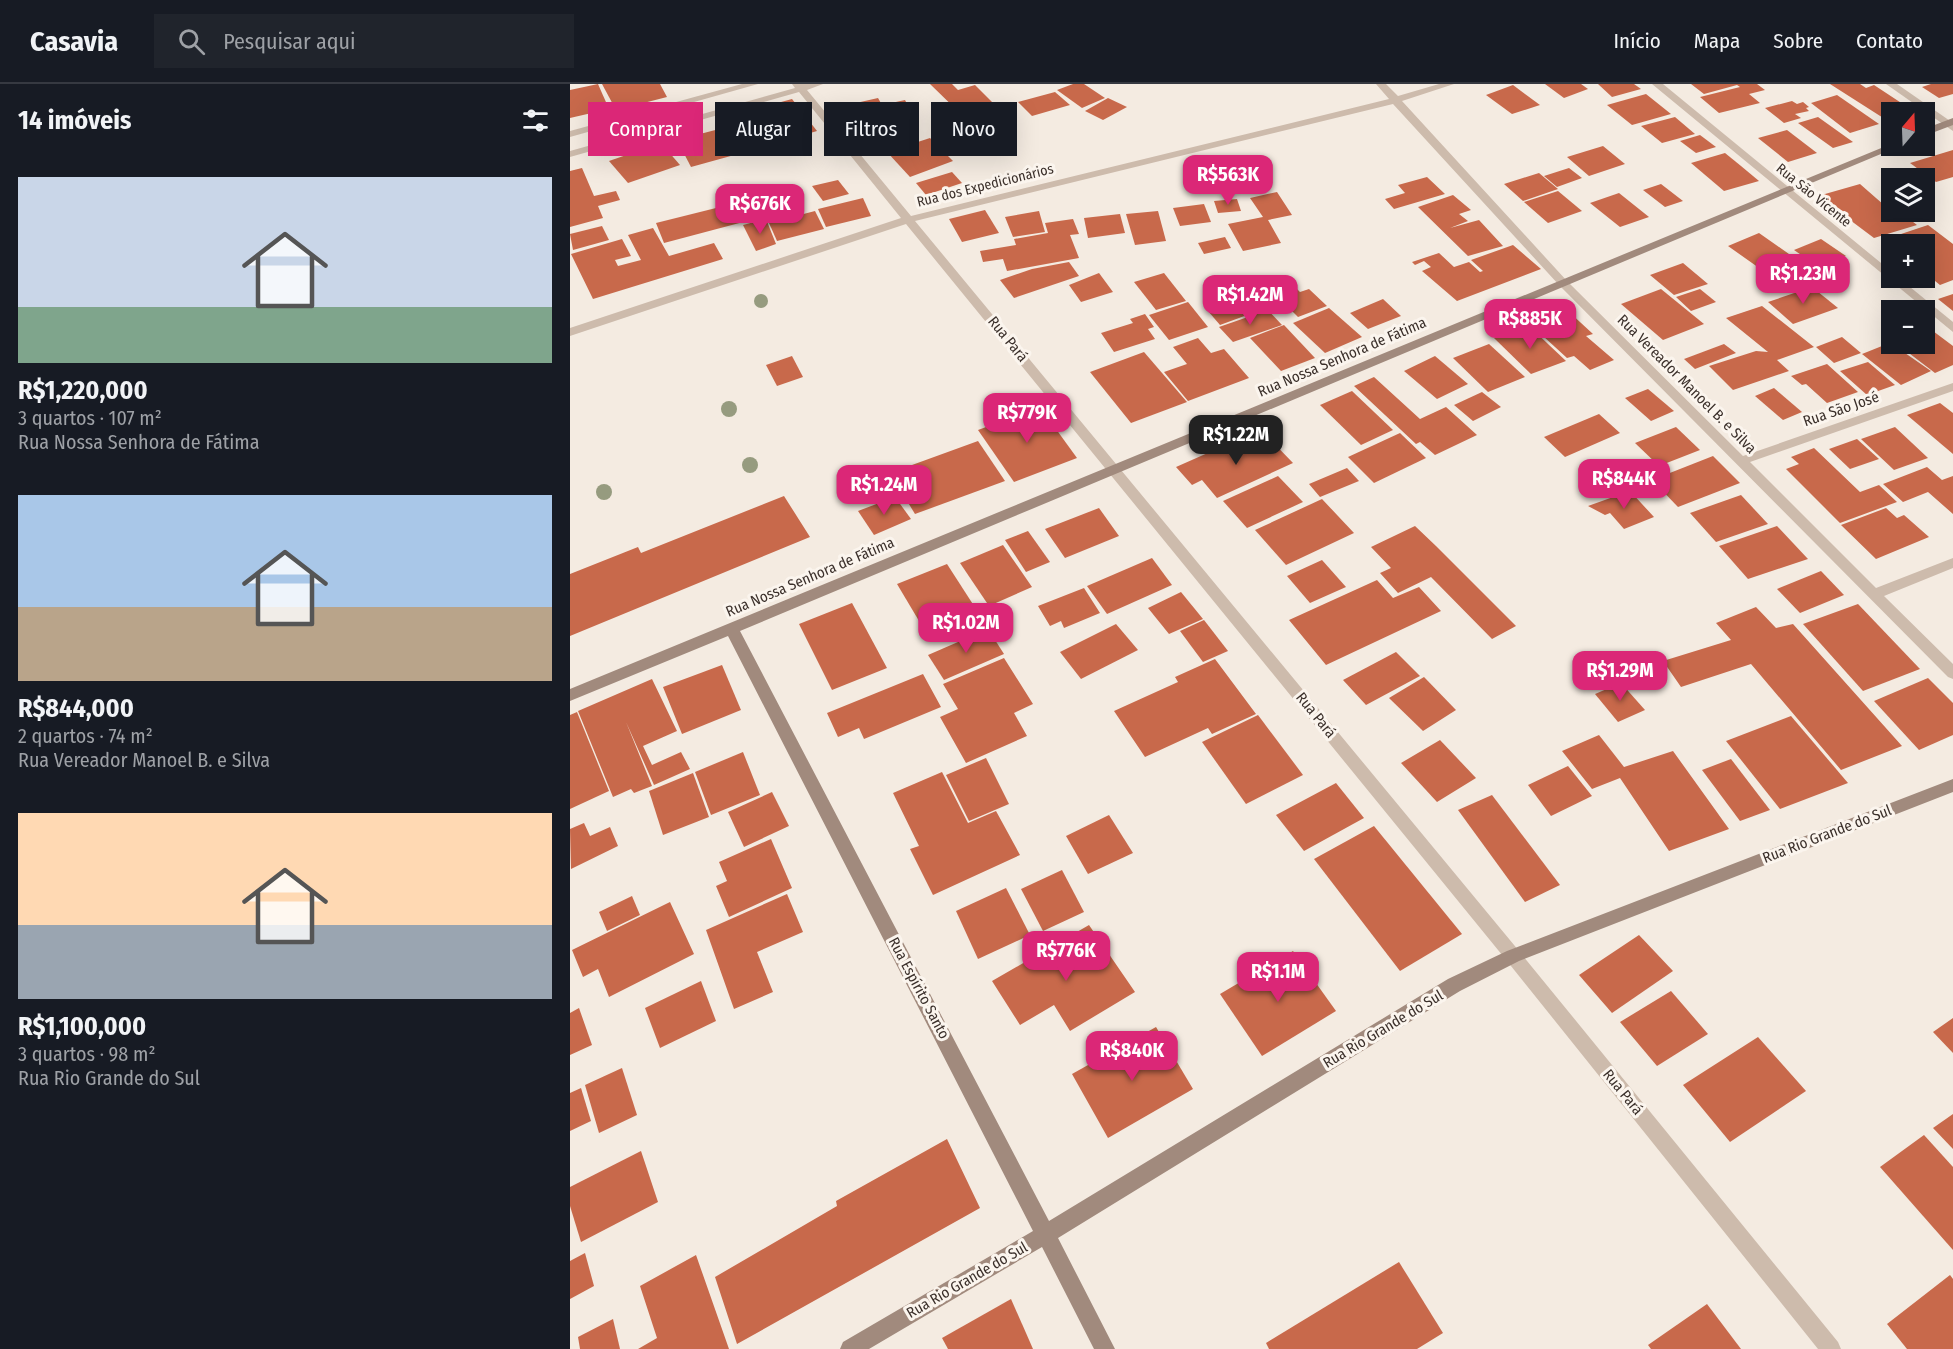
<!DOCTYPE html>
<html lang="pt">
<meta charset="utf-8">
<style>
body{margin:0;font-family:"Fira Sans Condensed",sans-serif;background:#20242c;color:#f1f3f6;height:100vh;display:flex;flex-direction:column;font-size:22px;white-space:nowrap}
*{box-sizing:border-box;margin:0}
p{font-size:20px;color:#9ea1a6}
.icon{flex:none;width:33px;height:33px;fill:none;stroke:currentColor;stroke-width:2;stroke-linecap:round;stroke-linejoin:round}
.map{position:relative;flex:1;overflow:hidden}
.side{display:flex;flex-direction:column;background:#171b24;width:570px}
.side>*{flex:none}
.guide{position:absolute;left:18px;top:18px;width:570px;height:54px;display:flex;gap:12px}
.needle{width:39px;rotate:19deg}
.buttons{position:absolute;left:1311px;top:18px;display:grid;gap:12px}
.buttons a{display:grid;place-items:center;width:54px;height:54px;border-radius:0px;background:#171b24;box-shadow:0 6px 24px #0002;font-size:30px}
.price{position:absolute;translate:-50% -51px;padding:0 14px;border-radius:12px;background:#db2777;color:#fff;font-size:20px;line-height:39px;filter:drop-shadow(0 2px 3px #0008)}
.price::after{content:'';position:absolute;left:50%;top:36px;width:18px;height:14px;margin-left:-9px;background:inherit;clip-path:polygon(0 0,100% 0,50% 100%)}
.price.selected{background:#222;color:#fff}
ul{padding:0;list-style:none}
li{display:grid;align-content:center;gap:12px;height:318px;padding:0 18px}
li span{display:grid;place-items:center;height:186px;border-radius:0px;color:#555}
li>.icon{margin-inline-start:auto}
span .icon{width:108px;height:108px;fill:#fffc;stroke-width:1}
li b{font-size:26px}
h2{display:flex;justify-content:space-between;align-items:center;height:72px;padding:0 18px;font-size:26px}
.pill{padding:0 21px;border-radius:0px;background:#171b24;box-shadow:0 6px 24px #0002;font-size:21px;line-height:54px}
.pill.selected{background:#db2777;color:#fff}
header{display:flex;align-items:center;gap:36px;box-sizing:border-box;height:84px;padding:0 30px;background:#171b24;border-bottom:2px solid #363941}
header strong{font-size:28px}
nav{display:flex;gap:33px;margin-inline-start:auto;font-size:21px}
.search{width:420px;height:54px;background:#20242c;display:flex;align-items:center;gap:15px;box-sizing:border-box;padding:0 21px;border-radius:0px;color:#9ea1a6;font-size:22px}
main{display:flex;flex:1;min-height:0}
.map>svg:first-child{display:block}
.building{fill:#c8694b}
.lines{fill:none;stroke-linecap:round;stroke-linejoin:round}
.street{fill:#cdbbac;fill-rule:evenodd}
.secondary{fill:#a18a7d;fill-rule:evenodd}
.tree{fill:#969b7f}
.labels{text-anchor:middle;stroke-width:6;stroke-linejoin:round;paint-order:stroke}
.far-street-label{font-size:14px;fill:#3b302b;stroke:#fbf5ee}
.street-label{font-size:15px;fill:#3b302b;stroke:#fbf5ee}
</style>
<header>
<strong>Casavia</strong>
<div class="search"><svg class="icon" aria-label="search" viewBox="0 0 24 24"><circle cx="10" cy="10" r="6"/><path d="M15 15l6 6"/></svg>Pesquisar aqui</div>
<nav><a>Início</a><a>Mapa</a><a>Sobre</a><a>Contato</a></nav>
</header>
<main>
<section class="side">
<h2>14 imóveis<svg class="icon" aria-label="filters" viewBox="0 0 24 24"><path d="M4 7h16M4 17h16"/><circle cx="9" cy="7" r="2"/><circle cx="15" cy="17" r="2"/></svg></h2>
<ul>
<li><span style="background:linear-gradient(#c9d6e8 70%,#7fa58c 0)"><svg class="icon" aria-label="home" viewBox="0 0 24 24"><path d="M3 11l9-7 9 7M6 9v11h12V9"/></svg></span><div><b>R$1,220,000</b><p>3 quartos · 107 m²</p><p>Rua Nossa Senhora de Fátima</p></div></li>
<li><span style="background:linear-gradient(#a9c7e8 60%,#b9a48a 0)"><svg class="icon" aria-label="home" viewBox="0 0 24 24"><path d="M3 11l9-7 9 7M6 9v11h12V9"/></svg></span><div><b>R$844,000</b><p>2 quartos · 74 m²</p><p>Rua Vereador Manoel B. e Silva</p></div></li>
<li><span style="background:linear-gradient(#ffd9b3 60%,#9aa5b1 0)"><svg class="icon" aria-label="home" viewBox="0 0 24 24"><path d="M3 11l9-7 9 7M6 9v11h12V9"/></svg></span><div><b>R$1,100,000</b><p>3 quartos · 98 m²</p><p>Rua Rio Grande do Sul</p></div></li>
</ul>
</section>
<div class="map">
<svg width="1383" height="1265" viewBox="0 0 1383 1265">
<rect width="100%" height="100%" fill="#f4ebe1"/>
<!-- building -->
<g class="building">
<path d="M28,0L39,25L0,34V6Z"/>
<path d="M32,0H90L97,13L46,26Z"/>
<path d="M360,0H382L388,6L405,1L429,25L396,35Z"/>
<path d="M503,0H514L535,14L512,24L487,6Z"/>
<path d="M975,0H1011L1018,5L994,14Z"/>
<path d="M1028,0H1064L1071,5L1042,13Z"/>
<path d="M1121,0H1187L1195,6L1179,10L1190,19L1149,29L1130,13L1170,3L1167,1L1134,10Z"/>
<path d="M1260,0H1290L1296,4L1304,1L1345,28H1322V35L1318,37Z"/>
<path d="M1361,0H1383V10L1369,14L1352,3Z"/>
<path d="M943,1L970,21L942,30L916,11Z"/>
<path d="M485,8L500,21L462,32L448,18Z"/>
<path d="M1076,10L1101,30L1062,41L1037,21Z"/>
<path d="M1267,11L1309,40L1280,49L1241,19Z"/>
<path d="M308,14L312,21L335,16L346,37L300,47L286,19Z"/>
<path d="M538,14L557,23L533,36L515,27Z"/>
<path d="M222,15L247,47L213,57L189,24Z"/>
<path d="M1222,17L1227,20L1233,18L1239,23L1236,24L1239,27L1225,30L1231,34L1214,39L1195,24Z"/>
<path d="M183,31L205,60L177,70L155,40Z"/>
<path d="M1105,33L1125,50L1092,59L1071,42Z"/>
<path d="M1248,33L1283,58L1263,64L1228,39Z"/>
<path d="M153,44L168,70L121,83L107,56Z"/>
<path d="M1217,46L1247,69L1218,78L1188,54Z"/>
<path d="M1130,51L1146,63L1126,69L1110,57Z"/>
<path d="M360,54L383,77L340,93L317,68Z"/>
<path d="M91,59L110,81L58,99L39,77Z"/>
<path d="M1033,62L1055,80L1019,92L997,73Z"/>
<path d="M1383,66V93L1366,98L1340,79Z"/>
<path d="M1155,69L1171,82L1189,97L1154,107L1121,79Z"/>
<path d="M12,84L24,112L46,107L50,116L28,122L33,134L0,143V87Z"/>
<path d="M999,84L1012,94L987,103L974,92Z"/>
<path d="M382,88L392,99L356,111L346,99Z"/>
<path d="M969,89L988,105L953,117L934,100Z"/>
<path d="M857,93L875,110L824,125L815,115L835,109L828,101Z"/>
<path d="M268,96L279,110L253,117L242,102Z"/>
<path d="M1091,100L1113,117L1095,123L1073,106Z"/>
<path d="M1290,100L1322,128H1330L1347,141L1304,154L1248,112Z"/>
<path d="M988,107L1012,127L978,139L954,118Z"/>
<path d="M707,108L722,131L698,136L711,159L673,167L658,140L693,133L680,114Z"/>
<path d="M1049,109L1079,133L1050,143L1020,119Z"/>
<path d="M883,111L901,126L889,130L898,137L880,144L909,136L933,162L898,172L848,123Z"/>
<path d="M293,114L301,132L256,143L248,125Z"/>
<path d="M182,115L192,133L94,159L86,139Z"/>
<path d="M667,115L671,127L648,129L644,117Z"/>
<path d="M1354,119L1364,126L1340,133L1334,128H1354Z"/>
<path d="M634,120L641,138L610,142L603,124Z"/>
<path d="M415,126L429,149L392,158L379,135Z"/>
<path d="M245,127L254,145L207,157L199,139Z"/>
<path d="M469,127L475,148L443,153L435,133Z"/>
<path d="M588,127L596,157L565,161L556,130Z"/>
<path d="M550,130L555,149L518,154L514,134Z"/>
<path d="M196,135L206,160L186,167L173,141Z"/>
<path d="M503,135L509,150L500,151L509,174L437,187L433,175L413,178L410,167L446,161L444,155L478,149L475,139Z"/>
<path d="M1358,141L1383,160V196L1370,201L1354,188V160L1322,162L1313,156Z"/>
<path d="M32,142L39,156L3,166L0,150Z"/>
<path d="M83,144L99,172L144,159L153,175L23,215L1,170L52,155L61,172L45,176L48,182L71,176L58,151Z"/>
<path d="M1189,149L1219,170L1201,178L1206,182L1199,186L1204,189L1199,191L1158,162Z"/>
<path d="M655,153L661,164L634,170L628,159Z"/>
<path d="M1251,155L1276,172L1249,183L1224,166Z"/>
<path d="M943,161L971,185L887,217L852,187L861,183L854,177L845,181L842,178L869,169L884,183L899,178L910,188L913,187L901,176Z"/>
<path d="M499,178L509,192L444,214L430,196L462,185Z"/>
<path d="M1113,179L1138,200L1104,211L1080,191Z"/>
<path d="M529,189L543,208L511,218L499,201Z"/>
<path d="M594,189L616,217L586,226L564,198Z"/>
<path d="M1242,203L1268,224L1223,240L1198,218Z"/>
<path d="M727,205L730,208L739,205L757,222L728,233L710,215L722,211L719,208Z"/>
<path d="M1091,205L1134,240L1093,256L1051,220Z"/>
<path d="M1130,205L1146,218L1121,227L1106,213Z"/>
<path d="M659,206L667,216L645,223L637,213Z"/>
<path d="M1383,210V227L1368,215Z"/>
<path d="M677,214L688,227L650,241L638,227Z"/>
<path d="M813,215L831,232L798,245L780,229Z"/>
<path d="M618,218L638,243L599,256L579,231Z"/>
<path d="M1192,222L1244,263L1207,276L1219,287L1163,306L1139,282L1186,267L1198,268L1156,234Z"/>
<path d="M759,224L792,253L755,269L723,239Z"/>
<path d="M698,226L712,241L663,258L649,243Z"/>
<path d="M998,227L1023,250L1016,252L1044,276L1020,286L1004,272L997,274L961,241Z"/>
<path d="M575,230L584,243L578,245L585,255L544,268L531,249L563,239L560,235Z"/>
<path d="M714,241L745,274L711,287L680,254Z"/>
<path d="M959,242L996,277L961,290L924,254Z"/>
<path d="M1359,244L1383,262V281L1365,289L1327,260H1354V245Z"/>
<path d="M1272,253L1291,269L1264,279L1246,263Z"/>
<path d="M628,254L641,269L654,265L679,294L618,317L594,288L617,280L603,263Z"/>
<path d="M1322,258V260L1361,287L1331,301L1292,270Z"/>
<path d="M919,260L955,293L918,308L883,274Z"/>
<path d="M1154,260L1166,269L1125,285L1114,275Z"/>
<path d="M574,268L617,318L561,339L520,288Z"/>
<path d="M222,272L233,293L207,302L196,281Z"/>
<path d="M865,272L898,300L867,315L834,287Z"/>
<path d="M1298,278L1325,301L1297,311L1270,287Z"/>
<path d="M1257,280L1288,308L1257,319L1236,300L1232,301L1221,292Z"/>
<path d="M804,293L850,335L876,323L907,351L865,371L850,358L846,360L784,302Z"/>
<path d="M1204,304L1232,328L1213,336L1185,312Z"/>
<path d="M1078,305L1104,327L1081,337L1055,314Z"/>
<path d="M782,307L823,346L791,361L750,321Z"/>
<path d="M912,308L931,323L903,337L884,321Z"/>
<path d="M1370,319L1383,329V370L1337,331Z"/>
<path d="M470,323L507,374L444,398L408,346Z"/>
<path d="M1029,330L1050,349L995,373L974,353Z"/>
<path d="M1106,343L1130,366L1089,382L1065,359Z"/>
<path d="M1325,343L1358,374L1324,386L1291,355Z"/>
<path d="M830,349L856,374L804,399L778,373Z"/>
<path d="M695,350L723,379L647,414L632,396L622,401L606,383L649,364L653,368Z"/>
<path d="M1287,355L1309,375L1280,385L1259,365Z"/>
<path d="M408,357L435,397L345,430L320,389Z"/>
<path d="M1244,364L1290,408L1309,401L1327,418L1270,439L1216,385L1229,380L1221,373Z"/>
<path d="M1143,372L1170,399L1108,423L1082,396Z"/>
<path d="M1357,383L1372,396L1383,392V430L1358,408L1333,418L1313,400Z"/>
<path d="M777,384L789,397L750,413L739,400Z"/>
<path d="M708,392L733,418L677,444L653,417Z"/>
<path d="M1060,407L1084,433L1054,445L1040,429L1035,431L1018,422Z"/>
<path d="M1171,411L1198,440L1146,458L1120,429Z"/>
<path d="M214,412L240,453L0,552V490L68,463L71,469Z"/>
<path d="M325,413L341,435L304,451L288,427Z"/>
<path d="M752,415L784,449L716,481L685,446Z"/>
<path d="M529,424L549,452L495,474L475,445Z"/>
<path d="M1316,424L1327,434L1334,431L1359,453L1306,475L1271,441Z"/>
<path d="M845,442L866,462L946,542L922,555L861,493L828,509L810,489L821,484L801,463Z"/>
<path d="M1207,442L1238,475L1178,495L1149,462Z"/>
<path d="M458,447L480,478L456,488L435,456Z"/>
<path d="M433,461L462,503L419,522L390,479Z"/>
<path d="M582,474L602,501L537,530L517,502Z"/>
<path d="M752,476L776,503L740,519L717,492Z"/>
<path d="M377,480L406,525L355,547L327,500Z"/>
<path d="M1251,487L1274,511L1230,529L1207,505Z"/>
<path d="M807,496L823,514L849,503L871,527L756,581L719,536Z"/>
<path d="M514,504L530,529L494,544L491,537L480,542L468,522Z"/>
<path d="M611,508L633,535L599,550L578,524Z"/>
<path d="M282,519L317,584L262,606L229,540Z"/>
<path d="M1288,520L1350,585L1293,607L1233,540Z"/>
<path d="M1186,523L1206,544L1223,540L1332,662L1271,686L1181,580L1111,603L1093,577L1161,556L1146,539Z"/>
<path d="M634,536L658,567L633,578L610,547Z"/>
<path d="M546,540L568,566L511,595L490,568Z"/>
<path d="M418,545L434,570L374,596L358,571Z"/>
<path d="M826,568L850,592L796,621L773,596Z"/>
<path d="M434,574L463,620L444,629L457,652L396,679L370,633L388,625L373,600Z"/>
<path d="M645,575L686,630L642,650L638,644L575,673L544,627L608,598L605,593Z"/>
<path d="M152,581L171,626L112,650L93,603Z"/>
<path d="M353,590L371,623L294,655L289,644L268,653L257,629Z"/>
<path d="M854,593L886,626L853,647L819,614Z"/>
<path d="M1358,594L1383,619V651L1349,666L1304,617Z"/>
<path d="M82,595L107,647L73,662L82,681L111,668L120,685L84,701L56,638L82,702L64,709L61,705L43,713L8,627Z"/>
<path d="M1051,599L1075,626L1048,638L1025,610Z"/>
<path d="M7,628L39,707L0,725V631Z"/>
<path d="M688,631L733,691L676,720L632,658Z"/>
<path d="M1221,632L1278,699L1210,725L1156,657Z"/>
<path d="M1029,651L1054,683L1103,667L1159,745L1099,767L1050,694L1022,705L992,667Z"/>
<path d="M870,656L906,694L867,718L831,679Z"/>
<path d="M173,668L190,711L141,731L125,688Z"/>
<path d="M416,674L439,720L399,737L376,691Z"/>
<path d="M1161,675L1200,726L1170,737L1132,686Z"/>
<path d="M998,682L1022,712L981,732L958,701Z"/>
<path d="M372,688L398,739L426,727L450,771L363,811L340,765L349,762L323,709Z"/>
<path d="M123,689L139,733L93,751L79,707Z"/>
<path d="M766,699L794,734L734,767L706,731Z"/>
<path d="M202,708L219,742L174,763L158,728Z"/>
<path d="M922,711L990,801L955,818L888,726Z"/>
<path d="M539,731L563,769L518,790L496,752Z"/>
<path d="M14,739L20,752L40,743L48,762L1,785L0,745Z"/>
<path d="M804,742L892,850L830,887L744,775Z"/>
<path d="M201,755L222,804L159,833L146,802L157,797L149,778Z"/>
<path d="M492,786L514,828L473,847L451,805Z"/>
<path d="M436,804L460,851L408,875L386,827Z"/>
<path d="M217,810L233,848L187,868L203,908L164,925L136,846Z"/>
<path d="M62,812L70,831L37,847L29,828Z"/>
<path d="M100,818L124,870L39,913L28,885L13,893L2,866Z"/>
<path d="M519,841L565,908L500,947L484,921L450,941L422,897Z"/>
<path d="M1069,851L1103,887L1042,929L1009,891Z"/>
<path d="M723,867L766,927L692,972L650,910Z"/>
<path d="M131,897L146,937L90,964L75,924Z"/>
<path d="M1101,907L1138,950L1087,982L1050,938Z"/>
<path d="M9,924L22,961L0,971V929Z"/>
<path d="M1383,934V969L1363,948Z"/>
<path d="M586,943L623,1005L538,1054L502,990Z"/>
<path d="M1188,953L1236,1007L1160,1058L1113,1001Z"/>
<path d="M52,984L67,1031L29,1049L15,1001Z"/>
<path d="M11,1004L21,1037L0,1047V1009Z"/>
<path d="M1383,1030V1065L1363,1044Z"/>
<path d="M1354,1051L1383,1083V1166L1310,1083Z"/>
<path d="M377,1055L410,1124L167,1260L145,1193L267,1122L266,1117Z"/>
<path d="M71,1067L88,1118L11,1158L0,1122V1103Z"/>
<path d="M15,1169L24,1202L0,1215V1177Z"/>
<path d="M126,1171L159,1265H68L87,1254L70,1202Z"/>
<path d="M829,1178L873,1249L847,1265H699L696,1259Z"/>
<path d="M1380,1191L1383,1195V1265H1337L1317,1240Z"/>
<path d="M441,1215L463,1265H378L372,1254Z"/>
<path d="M1137,1220L1171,1265H1081L1078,1261Z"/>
<path d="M43,1235L50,1265H10L8,1253Z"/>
</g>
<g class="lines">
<!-- street -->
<g class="street">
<path d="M172,0H188L0,53V47Z"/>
<path d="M222,0H253L237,6L341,132L819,15L806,0H816L828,12L869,0H884L832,17L997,197L1173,372L1383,299V307L1180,378L1306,504L1383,474V484L1314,512L1383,580V595L1378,593L989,201L823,20L345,137L949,867L1268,1258L1271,1265H1248L937,877L336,140L0,252V244L331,134L229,8L0,73V67L225,4Z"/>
<path d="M1082,0H1093L1322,188V194H1329L1383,238V248Z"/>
<path d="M1316,0H1327L1383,39V47Z"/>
</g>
<!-- secondary -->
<g class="secondary">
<path d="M1383,34V41L1354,52V45Z"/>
<path d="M1321,60L1330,62L170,547L479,1137L878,895L937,867L1383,695V708L949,877L890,907L488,1154L545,1265H524L472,1163L299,1265H270L273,1258L463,1147L158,552L0,617V605Z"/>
</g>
</g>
<!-- trees -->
<g class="tree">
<circle cx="191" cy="217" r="7"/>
<circle cx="159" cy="325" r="8"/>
<circle cx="180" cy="381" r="8"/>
<circle cx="34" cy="408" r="8"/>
</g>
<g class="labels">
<!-- far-street labels -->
<g class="far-street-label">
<text transform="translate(415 101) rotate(-14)" y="5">Rua dos Expedicionários</text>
<text transform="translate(1244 111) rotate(39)" y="5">Rua São Vicente</text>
</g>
<!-- street labels -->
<g class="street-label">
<text transform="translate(438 255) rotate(51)" y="5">Rua Pará</text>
<text transform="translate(772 273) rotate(-23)" y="5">Rua Nossa Senhora de Fátima</text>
<text transform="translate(1117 300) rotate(45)" y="5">Rua Vereador Manoel B. e Silva</text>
<text transform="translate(1271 325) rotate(-19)" y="5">Rua São José</text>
<text transform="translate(240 493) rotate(-23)" y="5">Rua Nossa Senhora de Fátima</text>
<text transform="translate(746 631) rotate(51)" y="5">Rua Pará</text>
<text transform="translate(1257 750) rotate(-21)" y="5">Rua Rio Grande do Sul</text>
<text transform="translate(349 904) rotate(62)" y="5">Rua Espírito Santo</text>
<text transform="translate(813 945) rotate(-31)" y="5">Rua Rio Grande do Sul</text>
<text transform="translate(1053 1008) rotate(51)" y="5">Rua Pará</text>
<text transform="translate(397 1196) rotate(-30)" y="5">Rua Rio Grande do Sul</text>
</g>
</g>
</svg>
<div class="buttons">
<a><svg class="needle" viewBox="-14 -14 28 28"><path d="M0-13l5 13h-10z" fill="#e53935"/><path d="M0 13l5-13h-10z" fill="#9ea1a6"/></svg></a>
<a><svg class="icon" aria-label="layers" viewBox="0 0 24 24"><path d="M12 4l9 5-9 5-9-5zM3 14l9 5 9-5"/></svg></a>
<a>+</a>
<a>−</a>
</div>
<b class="price" style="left:658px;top:122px">R$563K</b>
<b class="price" style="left:190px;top:151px">R$676K</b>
<b class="price" style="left:1233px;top:221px">R$1.23M</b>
<b class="price" style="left:680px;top:242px">R$1.42M</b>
<b class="price" style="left:960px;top:266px">R$885K</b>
<b class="price" style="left:457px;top:360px">R$779K</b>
<b class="price selected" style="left:666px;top:382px">R$1.22M</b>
<b class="price" style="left:1054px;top:426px">R$844K</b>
<b class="price" style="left:314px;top:432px">R$1.24M</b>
<b class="price" style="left:396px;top:570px">R$1.02M</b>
<b class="price" style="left:1050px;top:618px">R$1.29M</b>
<b class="price" style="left:496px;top:898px">R$776K</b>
<b class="price" style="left:708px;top:919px">R$1.1M</b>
<b class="price" style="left:562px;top:998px">R$840K</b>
<div class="guide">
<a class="pill selected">Comprar</a>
<a class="pill">Alugar</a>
<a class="pill">Filtros</a>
<a class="pill">Novo</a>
</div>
</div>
</main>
